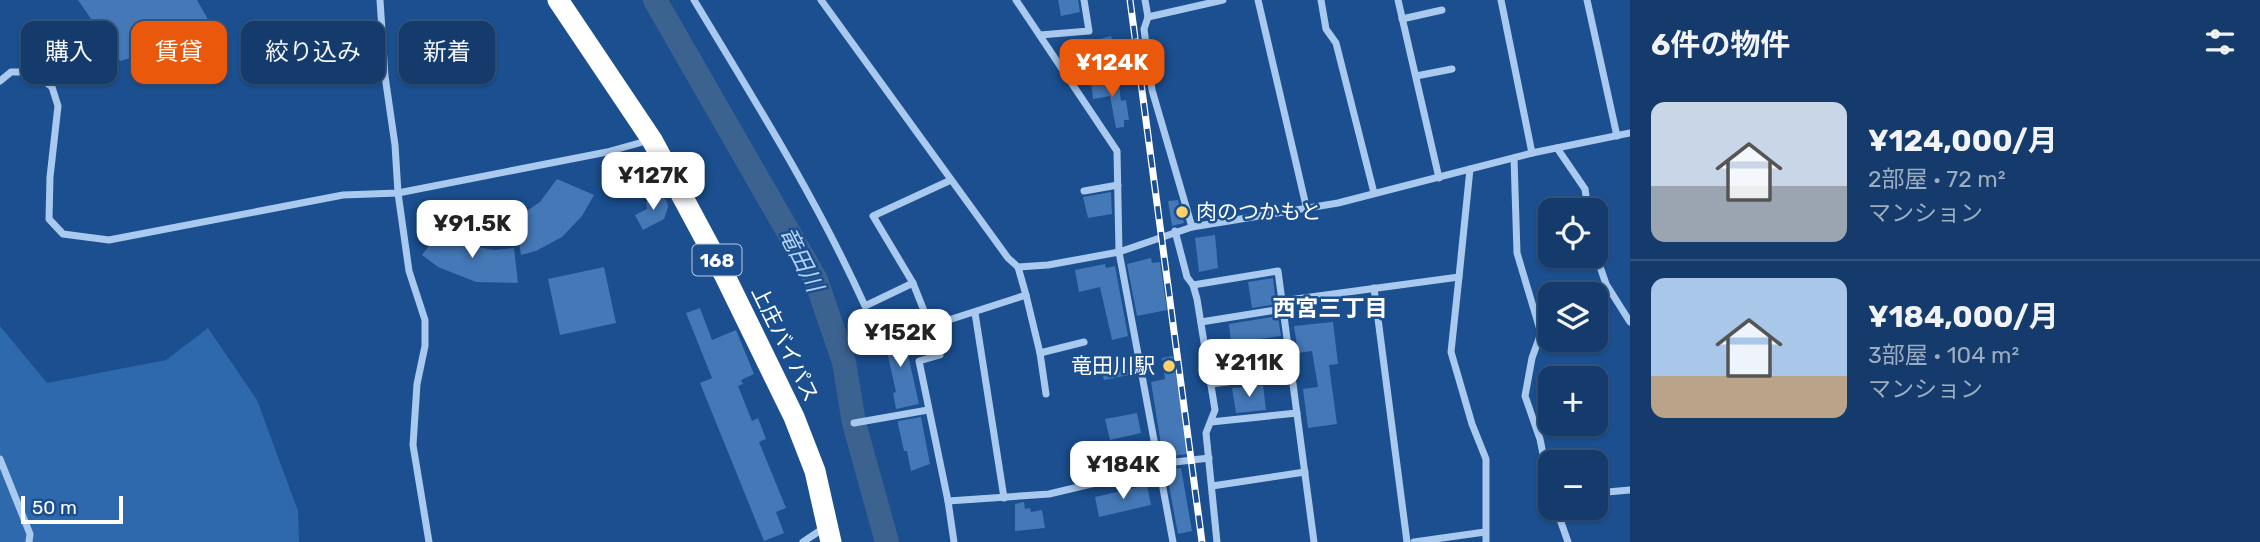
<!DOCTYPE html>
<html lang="ja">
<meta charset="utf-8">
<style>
body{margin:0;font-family:Rubik,"Noto Sans JP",sans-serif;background:#214673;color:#f1f3f6;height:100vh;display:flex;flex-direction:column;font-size:26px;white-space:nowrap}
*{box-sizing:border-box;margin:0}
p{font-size:23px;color:#9dadc1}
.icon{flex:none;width:38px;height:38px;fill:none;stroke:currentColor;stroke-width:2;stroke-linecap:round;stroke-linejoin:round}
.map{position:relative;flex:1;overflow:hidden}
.sheet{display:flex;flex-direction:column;background:#143b6b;width:630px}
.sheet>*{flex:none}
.guide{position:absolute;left:21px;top:21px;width:665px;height:63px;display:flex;gap:14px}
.controls{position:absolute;left:1538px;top:198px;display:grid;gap:14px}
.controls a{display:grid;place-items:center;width:70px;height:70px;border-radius:14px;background:#143b6b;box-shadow:0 2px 5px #0004,0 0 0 2px #33557e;font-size:35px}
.scale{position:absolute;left:21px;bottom:18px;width:102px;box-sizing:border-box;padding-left:7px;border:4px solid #fff;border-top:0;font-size:19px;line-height:24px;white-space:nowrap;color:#fff;-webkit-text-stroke:5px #1b4f8f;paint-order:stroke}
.price{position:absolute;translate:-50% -60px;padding:0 16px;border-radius:14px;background:#fff;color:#222;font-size:23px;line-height:46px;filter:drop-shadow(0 2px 4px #0008)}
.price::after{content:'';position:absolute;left:50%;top:42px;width:21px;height:16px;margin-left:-10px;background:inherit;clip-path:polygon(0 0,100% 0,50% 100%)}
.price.active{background:#ea580c;color:#fff}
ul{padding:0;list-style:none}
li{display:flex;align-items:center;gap:21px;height:175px;padding:0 21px}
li+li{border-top:2px solid #33557e}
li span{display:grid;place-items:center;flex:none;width:196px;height:140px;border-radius:14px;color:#555}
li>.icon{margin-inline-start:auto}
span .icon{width:84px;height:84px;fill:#fffc;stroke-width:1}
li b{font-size:30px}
h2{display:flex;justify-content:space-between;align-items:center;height:84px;padding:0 21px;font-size:30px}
.chip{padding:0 24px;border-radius:14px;background:#143b6b;box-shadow:0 2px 5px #0004,0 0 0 2px #33557e;font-size:24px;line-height:63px}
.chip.active{background:#ea580c;color:#fff}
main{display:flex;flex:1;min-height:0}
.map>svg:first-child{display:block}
.green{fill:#2e69ad}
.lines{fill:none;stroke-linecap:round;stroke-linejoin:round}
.river{stroke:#3c6290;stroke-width:24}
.building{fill:#4478b7}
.street{stroke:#a9c9ee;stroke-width:7}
.highway{stroke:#fff;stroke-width:21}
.rail-casing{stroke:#fff;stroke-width:7}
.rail{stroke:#1b4f8f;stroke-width:4.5;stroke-dasharray:13;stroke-linecap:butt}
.poi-dot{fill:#ffd166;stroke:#1b4f8f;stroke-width:2.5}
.labels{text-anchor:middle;stroke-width:5;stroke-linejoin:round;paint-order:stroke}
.shield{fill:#1b4f8f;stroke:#bbcadd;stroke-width:2}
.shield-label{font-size:19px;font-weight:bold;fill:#fff}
.poi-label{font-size:21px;fill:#fff;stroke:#1b4f8f;text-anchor:start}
.street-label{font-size:21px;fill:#fff;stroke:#1b4f8f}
.water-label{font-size:23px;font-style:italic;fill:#b5d3f5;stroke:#1b4f8f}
.neighbourhood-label{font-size:23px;font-weight:bold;fill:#fff;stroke:#1b4f8f}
</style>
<main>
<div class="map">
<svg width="1630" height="542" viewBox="0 0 1630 542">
<rect width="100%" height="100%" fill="#1b4f8f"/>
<!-- green -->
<path class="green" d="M0,326L47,383L166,360L208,328L257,400L298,511L299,542H0Z"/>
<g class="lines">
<!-- river -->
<path class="river" d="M655,0L816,280L844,362L854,423L887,542"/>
</g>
<!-- building -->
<g class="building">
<path d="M78,0H197L215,32L196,43L183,21L132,53L134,57L120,61Z"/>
<path d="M1058,0H1078L1080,12L1061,16Z"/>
<path d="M1111,36L1116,52L1076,62L1072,46Z"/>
<path d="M1118,79L1121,101L1126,100L1129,120H1124V127L1116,128L1110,96L1093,99L1091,82Z"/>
<path d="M557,179L594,195L582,216L562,237L536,251L521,255L514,214L528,210L540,202Z"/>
<path d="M1111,192L1112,214L1088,218L1083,197Z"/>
<path d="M659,194L667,201L668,207L664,219L643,230L635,215L647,209L646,202L650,198Z"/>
<path d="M1178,200L1184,223L1172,226L1168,201Z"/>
<path d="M443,228L473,246L494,250L514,248L518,283L476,282L438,267L422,255Z"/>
<path d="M1215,235L1218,268L1199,272L1195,238Z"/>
<path d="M1151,258L1152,263L1160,262L1167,310L1137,316L1127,264Z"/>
<path d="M1105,264L1106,268L1115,266L1128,336L1112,340L1100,287L1079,292L1075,270Z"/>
<path d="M604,267L616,323L560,335L548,279Z"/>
<path d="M1273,278L1276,304L1252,308L1248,282Z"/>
<path d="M700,308L712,340L736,330L754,374L741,380L743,384L738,386L752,421L758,418L766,439L759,442L786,508L776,512L784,533L764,541L700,383L712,378L686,313Z"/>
<path d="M1278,316L1281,336L1231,343L1229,324Z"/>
<path d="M1333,322L1338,364L1329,365L1337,424L1308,428L1303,389L1318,387L1312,351L1298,353L1294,326Z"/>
<path d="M902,328L919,404L896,409L893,393L896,392L886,347L883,348L880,333Z"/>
<path d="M1173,356L1188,454L1163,457L1151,382L1165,379L1162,358Z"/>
<path d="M1125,359L1129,375L1104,380L1100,364Z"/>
<path d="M1263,385L1266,410L1236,413L1232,388Z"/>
<path d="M1137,413L1141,433L1110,440L1105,419Z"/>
<path d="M921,417L930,464L911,471L907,451H904L898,424V421Z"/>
<path d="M1181,468L1192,531L1178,534L1166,469Z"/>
<path d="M1147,485L1151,505L1099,517L1095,497Z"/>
<path d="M1024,502L1025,509L1030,508L1031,512L1042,510L1045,528L1015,531V504Z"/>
</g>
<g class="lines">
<!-- street -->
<g class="street">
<path d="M380,0L385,76L395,145L398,193L409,271L425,320V346L417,384L413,445L429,542"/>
<path d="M694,0C755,101 816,198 865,306L913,283"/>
<path d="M821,0L1008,258L1018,267L1048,265L1119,252L1192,227L1338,203L1532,153L1630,133"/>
<path d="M1016,0L1117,151L1119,252L1173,542"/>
<path d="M1145,0L1148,17L1144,29L1152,90L1192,227"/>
<path d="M1258,0L1307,210"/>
<path d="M1321,0L1326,29L1336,43L1374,193"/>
<path d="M1398,0L1439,178"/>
<path d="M1501,0L1532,153"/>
<path d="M1587,0L1617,136"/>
<path d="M1148,17L1223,0"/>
<path d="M1402,19L1442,10"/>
<path d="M1040,35L1089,31L1084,0"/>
<path d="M1416,76L1452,69"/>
<path d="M0,81L11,72H32L52,87L58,106L50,177L49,219L63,234L109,240L343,195L398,193L607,152L650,140"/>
<path d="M1557,148L1585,189L1588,210"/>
<path d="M1514,158L1517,253L1541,333L1532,358L1525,396L1540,439L1550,489"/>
<path d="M1084,191L1118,185"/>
<path d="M1175,231L1187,277L1193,285L1197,299L1215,410L1206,433L1217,542"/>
<path d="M1596,255L1606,284L1630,322"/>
<path d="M1459,277L1451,352L1472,424L1486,459V542"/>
<path d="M1193,285L1278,271L1314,542"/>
<path d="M1374,288L1407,542"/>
<path d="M1026,295L1040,353L1046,394"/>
<path d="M1281,301L1459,277L1470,169"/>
<path d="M975,313L1004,498"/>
<path d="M1201,322L1282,309"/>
<path d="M930,326L913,283L873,216L951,180"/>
<path d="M1040,353L1084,342"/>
<path d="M1211,384L1291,374"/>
<path d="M1211,422L1297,413"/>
<path d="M854,423L928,410"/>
<path d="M0,459L30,534L29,542"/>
<path d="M1158,464L1209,458"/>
<path d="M1212,486L1305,472"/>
<path d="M1596,493L1630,490"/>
<path d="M948,501L1049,494L1159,468"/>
<path d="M1556,508L1568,542"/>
<path d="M803,542L824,528"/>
<path d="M954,542L948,501L919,361L940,355L930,326L1026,295L1018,267"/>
<path d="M1414,542L1485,532"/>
</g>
<!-- highway -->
<path class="highway" d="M558,0L652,140L724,274L794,417L815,471L831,542"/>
<!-- rail casing -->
<g class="rail-casing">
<path id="rail" d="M1130,0L1202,542"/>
</g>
<!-- rail -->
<use href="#rail" class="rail"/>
</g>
<!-- markers -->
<g class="poi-dot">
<circle cx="1182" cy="212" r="7"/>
<circle cx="1169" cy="366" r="7"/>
</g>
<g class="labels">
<!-- shield labels -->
<rect class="shield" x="692.5" y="244.5" width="49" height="31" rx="5"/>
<g class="shield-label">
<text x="717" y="267">168</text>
</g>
<!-- poi labels -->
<g class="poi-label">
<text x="1196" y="219">肉のつかもと</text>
<text x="1155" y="373" text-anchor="end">竜田川駅</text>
</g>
<!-- street labels -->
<g class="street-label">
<text transform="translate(785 344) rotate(64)" y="7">上庄バイパス</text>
</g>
<!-- water labels -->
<g class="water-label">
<text transform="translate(801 259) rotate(63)" y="8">竜田川</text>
</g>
<!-- neighbourhood labels -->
<g class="neighbourhood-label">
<text x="1330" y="316">西宮三丁目</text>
</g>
</g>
</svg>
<div class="controls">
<a><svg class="icon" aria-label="locate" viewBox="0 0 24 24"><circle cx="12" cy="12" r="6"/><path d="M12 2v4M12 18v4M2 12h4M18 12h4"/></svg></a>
<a><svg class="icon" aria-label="layers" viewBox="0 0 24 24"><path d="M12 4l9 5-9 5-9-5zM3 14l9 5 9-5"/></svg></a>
<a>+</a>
<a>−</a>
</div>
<div class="scale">50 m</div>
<b class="price active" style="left:1112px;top:99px">¥124K</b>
<b class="price" style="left:653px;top:212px">¥127K</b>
<b class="price" style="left:472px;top:260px">¥91.5K</b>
<b class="price" style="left:900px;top:369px">¥152K</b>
<b class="price" style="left:1249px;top:399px">¥211K</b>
<b class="price" style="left:1123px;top:501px">¥184K</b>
<div class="guide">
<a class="chip">購入</a>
<a class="chip active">賃貸</a>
<a class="chip">絞り込み</a>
<a class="chip">新着</a>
</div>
</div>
<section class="sheet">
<h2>6件の物件<svg class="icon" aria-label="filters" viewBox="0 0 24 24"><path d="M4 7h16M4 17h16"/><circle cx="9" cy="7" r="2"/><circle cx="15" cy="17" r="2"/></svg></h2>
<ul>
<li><span style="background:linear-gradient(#c9d6e8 60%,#9aa5b1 0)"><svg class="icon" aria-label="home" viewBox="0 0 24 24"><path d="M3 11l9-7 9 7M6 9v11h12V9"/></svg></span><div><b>¥124,000/月</b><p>2部屋 · 72 m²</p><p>マンション</p></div></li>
<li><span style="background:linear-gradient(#a9c7e8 70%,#b9a48a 0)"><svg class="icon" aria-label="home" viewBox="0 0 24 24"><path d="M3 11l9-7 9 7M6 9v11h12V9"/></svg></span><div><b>¥184,000/月</b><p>3部屋 · 104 m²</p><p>マンション</p></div></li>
</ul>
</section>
</main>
